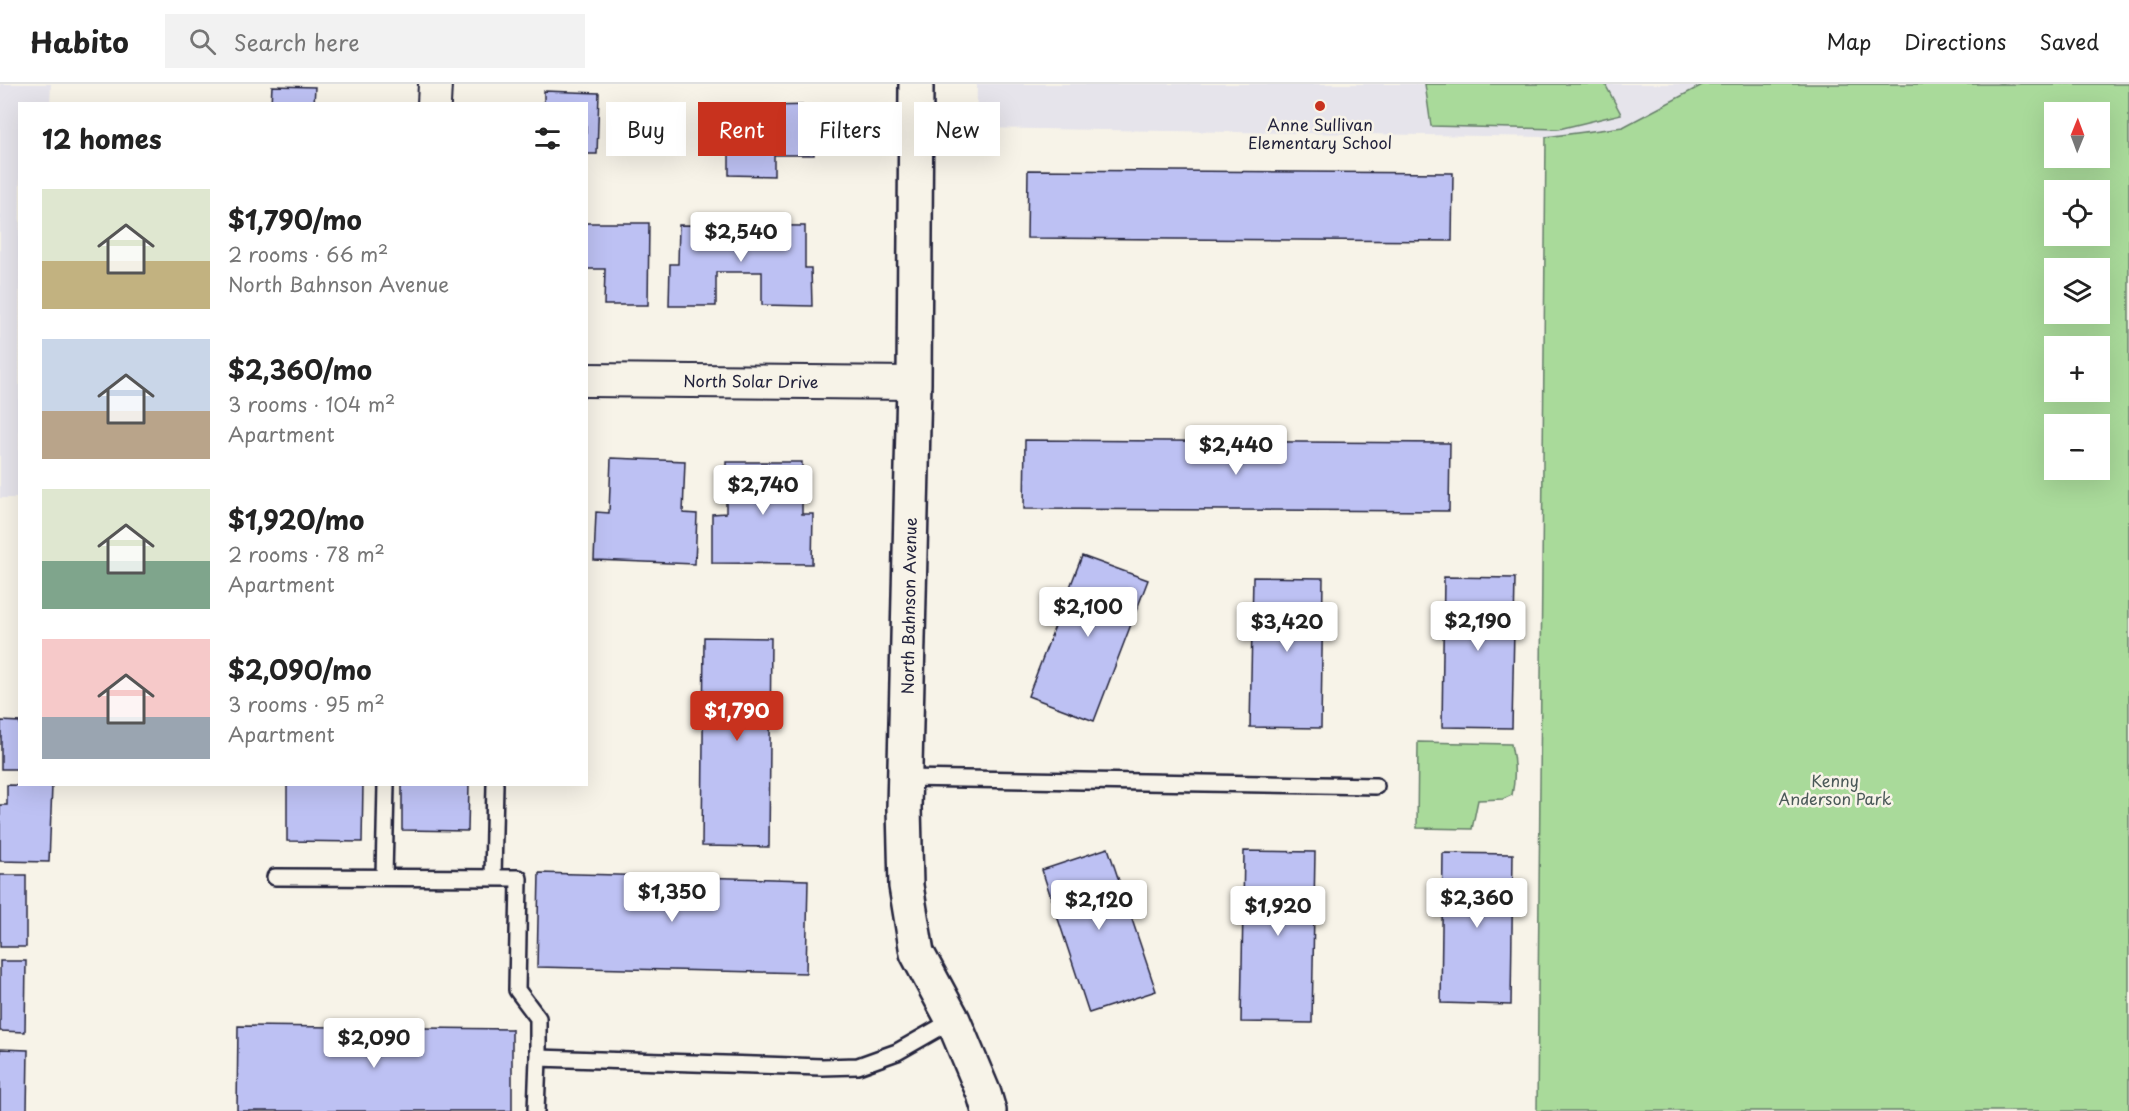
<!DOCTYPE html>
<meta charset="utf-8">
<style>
body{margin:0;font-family:"Playpen Sans",sans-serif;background:#f2f2f2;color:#222;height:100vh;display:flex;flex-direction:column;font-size:22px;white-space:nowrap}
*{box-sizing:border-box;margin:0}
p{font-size:20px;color:#767676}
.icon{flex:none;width:33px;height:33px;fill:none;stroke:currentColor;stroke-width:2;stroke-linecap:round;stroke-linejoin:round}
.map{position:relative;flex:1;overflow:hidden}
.side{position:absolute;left:18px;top:18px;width:570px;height:684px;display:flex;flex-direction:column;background:#fff;border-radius:0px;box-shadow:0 6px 24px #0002}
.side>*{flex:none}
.banner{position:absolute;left:606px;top:18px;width:570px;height:54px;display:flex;gap:12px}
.needle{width:39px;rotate:1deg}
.controls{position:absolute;left:2044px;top:18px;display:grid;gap:12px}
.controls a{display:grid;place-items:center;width:66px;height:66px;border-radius:0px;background:#fff;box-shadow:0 6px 24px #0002;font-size:30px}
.price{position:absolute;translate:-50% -51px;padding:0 14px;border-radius:6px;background:#fff;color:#222;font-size:20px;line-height:39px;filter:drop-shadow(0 2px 3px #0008)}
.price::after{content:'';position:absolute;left:50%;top:36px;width:18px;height:14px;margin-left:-9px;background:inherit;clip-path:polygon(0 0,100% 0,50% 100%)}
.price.on{background:#c8321e;color:#fff}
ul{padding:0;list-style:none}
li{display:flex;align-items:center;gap:18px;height:150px;padding:0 24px}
li span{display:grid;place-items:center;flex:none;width:168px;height:120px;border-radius:0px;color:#555}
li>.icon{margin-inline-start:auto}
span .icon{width:72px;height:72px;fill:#fffc;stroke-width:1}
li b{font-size:26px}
h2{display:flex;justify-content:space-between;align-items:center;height:72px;padding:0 24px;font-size:26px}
.tag{padding:0 21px;border-radius:0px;background:#fff;box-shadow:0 6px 24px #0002;font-size:21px;line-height:54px}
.tag.on{background:#c8321e;color:#fff}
header{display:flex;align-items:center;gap:36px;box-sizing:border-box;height:84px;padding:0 30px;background:#fff;border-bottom:2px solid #e0e0e0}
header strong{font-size:28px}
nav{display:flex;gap:33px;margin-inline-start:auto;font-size:21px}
.search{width:420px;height:54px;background:#f2f2f2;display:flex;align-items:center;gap:15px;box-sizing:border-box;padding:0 21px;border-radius:0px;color:#767676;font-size:22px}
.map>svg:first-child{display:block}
.built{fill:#e6e4eb}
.green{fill:#a9da9a;stroke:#667e6a;stroke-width:1.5;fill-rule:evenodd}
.building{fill:#bdc1f3;stroke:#22223b;stroke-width:1.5}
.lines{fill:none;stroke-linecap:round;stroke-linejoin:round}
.service-casing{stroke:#22223b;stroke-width:20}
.minor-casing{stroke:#22223b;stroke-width:36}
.tertiary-casing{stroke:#22223b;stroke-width:38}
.service{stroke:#f7f3e8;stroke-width:15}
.minor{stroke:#f7f3e8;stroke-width:32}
.tertiary{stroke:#f7f3e8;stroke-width:33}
.poi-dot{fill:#c8321e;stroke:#f7f3e8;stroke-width:2}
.labels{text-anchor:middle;stroke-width:5;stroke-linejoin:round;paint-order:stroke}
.poi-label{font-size:16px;fill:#22223b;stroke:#f7f3e8}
.street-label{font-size:16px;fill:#22223b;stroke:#f7f3e8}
.park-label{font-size:16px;fill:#4a5958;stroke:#f7f3e8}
</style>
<header>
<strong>Habito</strong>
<div class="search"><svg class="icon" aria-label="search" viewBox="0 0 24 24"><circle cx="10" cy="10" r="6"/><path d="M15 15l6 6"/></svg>Search here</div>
<nav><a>Map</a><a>Directions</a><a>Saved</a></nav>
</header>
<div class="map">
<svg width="2129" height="1027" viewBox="0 0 2129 1027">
<rect width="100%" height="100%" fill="#f7f3e8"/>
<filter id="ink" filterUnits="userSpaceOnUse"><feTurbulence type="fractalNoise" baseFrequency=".0167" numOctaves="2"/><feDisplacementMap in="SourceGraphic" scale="12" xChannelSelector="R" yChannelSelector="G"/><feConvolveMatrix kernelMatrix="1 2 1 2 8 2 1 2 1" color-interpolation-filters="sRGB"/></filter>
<g filter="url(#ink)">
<!-- built -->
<g class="built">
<path d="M0,0H51L50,19L20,20L19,414H0Z"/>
<path d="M977,0H1703L1623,43L1546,53L976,44Z"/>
</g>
<!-- green -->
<g class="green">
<path d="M1425,0H1605L1621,30L1559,45L1431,42Z"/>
<path d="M1704,0H2129V1027H1537L1546,53L1623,43ZM2100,28V74H2055V28ZM2100,106V152H2055V106ZM2100,184V230H2055V184ZM2100,262V308H2055V262ZM2100,340V386H2055V340Z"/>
<path d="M1418,658L1511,660C1515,678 1516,693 1512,711L1503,715L1478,716L1472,745L1417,744Z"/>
</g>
<!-- building -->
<g class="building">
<path d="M272,2L315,3L314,20H271Z"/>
<path d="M544,7L599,9L597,70H586V20H544Z"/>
<path d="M814,21V71H774V92L729,91V31H766L767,22Z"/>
<path d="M1028,86L1453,89L1452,157L1027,154Z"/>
<path d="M586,139H649L648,221H604L605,185H586Z"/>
<path d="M679,141L805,142V184H811L812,222L762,221V188H716V222H669L670,180H678Z"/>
<path d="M1025,356L1450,359L1449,427L1024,425Z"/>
<path d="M611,374L685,377L683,429L697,430L695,480L594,476L596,428L609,429Z"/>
<path d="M726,378H802V430H813L812,480L712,479V430L726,429Z"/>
<path d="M1082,472L1148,496L1094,637L1028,612Z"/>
<path d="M1253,493L1323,494L1321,644L1250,643Z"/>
<path d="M1444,493L1515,494L1512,644L1442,643Z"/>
<path d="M704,553L771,554L769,763L702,762Z"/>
<path d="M1,637L20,638V685H1Z"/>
<path d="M287,700H363L362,758L287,757Z"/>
<path d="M402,700H469L468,747L402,746Z"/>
<path d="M7,701L52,702L49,778L0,777V721H7Z"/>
<path d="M1108,764L1156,907L1089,929L1042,786Z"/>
<path d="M1244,767L1315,768L1312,939L1241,938Z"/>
<path d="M1443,769L1513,770L1511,921L1441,919Z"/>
<path d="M539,789L808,796L806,889L537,883Z"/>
<rect x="0" y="791" width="26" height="72"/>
<path d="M0,877H26L25,948L0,947Z"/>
<path d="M238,942L512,945V1027H237Z"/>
<path d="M0,965L28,966L27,1027H0Z"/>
</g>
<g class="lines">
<!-- service casing -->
<g class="service-casing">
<g id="service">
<path d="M905,694L1376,702"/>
<path d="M275,793L519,794L517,906L538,934V974"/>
<path d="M384,793L386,700"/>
<path d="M493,793L495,700"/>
<path d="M536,1027L538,974L822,983L858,982L897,968L953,936"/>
</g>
</g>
<!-- minor casing -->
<g class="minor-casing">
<g id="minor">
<path d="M434,20L435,0"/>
<path id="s1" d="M586,296L914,299"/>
</g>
</g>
<!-- tertiary casing -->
<g class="tertiary-casing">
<path id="tertiary" d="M916,0L914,299L904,724L906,802L917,869L953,936L984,1010L989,1027"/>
</g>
<!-- service -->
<use href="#service" class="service"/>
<!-- minor -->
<use href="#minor" class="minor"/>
<!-- tertiary -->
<use href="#tertiary" class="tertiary"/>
</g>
</g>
<!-- markers -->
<circle class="poi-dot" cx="1320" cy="22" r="6"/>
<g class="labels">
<!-- poi labels -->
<g class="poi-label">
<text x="1320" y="47">Anne Sullivan<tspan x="1320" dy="18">Elementary School</tspan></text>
</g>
<!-- street labels -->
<g class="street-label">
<text dy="6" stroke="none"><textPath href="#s1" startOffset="165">North Solar Drive</textPath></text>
<text transform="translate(909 522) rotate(-89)" y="6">North Bahnson Avenue</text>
</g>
<!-- park labels -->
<g class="park-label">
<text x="1835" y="703">Kenny<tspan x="1835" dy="18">Anderson Park</tspan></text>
</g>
</g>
</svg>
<div class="controls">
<a><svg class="needle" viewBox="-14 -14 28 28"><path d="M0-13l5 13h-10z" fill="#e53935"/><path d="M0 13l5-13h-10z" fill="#767676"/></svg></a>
<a><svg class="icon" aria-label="locate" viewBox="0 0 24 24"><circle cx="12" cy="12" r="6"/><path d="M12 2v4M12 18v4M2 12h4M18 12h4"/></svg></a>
<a><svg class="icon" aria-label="layers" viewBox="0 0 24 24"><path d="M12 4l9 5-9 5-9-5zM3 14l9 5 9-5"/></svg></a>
<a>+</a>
<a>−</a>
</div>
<b class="price" style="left:741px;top:179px">$2,540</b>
<b class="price" style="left:1236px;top:392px">$2,440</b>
<b class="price" style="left:763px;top:432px">$2,740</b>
<b class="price" style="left:1088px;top:554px">$2,100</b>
<b class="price" style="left:1478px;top:568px">$2,190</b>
<b class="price" style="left:1287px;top:569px">$3,420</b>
<b class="price on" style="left:737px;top:658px">$1,790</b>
<b class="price" style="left:672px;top:839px">$1,350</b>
<b class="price" style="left:1477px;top:845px">$2,360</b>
<b class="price" style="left:1099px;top:847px">$2,120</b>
<b class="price" style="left:1278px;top:853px">$1,920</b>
<b class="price" style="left:374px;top:985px">$2,090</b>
<div class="banner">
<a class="tag">Buy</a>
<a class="tag on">Rent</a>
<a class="tag">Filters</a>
<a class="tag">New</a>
</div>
<section class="side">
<h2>12 homes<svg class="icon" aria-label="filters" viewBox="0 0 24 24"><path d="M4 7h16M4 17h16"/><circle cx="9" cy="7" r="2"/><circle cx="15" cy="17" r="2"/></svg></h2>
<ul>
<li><span style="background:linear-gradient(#dfe7d0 60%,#c2b280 0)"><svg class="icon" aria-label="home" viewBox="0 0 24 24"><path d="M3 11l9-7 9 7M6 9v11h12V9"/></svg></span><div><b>$1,790/mo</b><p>2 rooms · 66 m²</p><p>North Bahnson Avenue</p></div></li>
<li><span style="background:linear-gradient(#c9d6e8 60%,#b9a48a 0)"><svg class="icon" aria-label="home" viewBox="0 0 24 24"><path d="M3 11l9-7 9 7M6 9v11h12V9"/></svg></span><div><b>$2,360/mo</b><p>3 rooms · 104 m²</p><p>Apartment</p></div></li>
<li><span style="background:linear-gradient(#dfe7d0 60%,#7fa58c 0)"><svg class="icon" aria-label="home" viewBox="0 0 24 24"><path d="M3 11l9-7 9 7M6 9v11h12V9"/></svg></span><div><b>$1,920/mo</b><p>2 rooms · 78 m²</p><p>Apartment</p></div></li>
<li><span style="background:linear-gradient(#f6c9c9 65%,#9aa5b1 0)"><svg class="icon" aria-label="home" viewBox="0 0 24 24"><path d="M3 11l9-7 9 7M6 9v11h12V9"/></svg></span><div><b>$2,090/mo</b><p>3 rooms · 95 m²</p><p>Apartment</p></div></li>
</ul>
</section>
</div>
